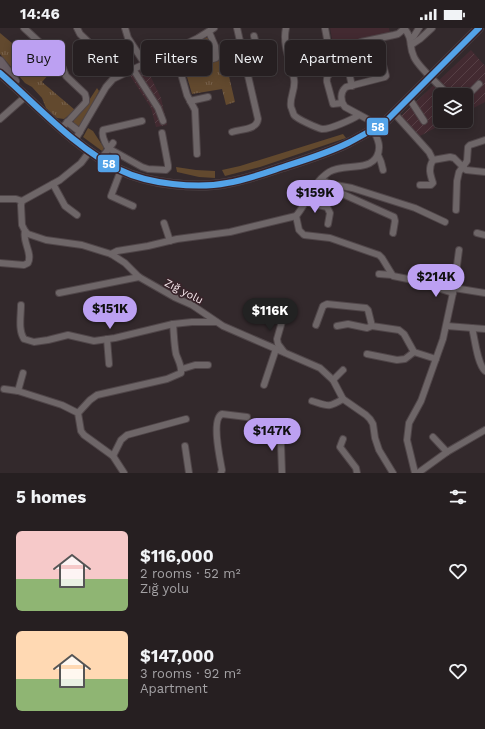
<!DOCTYPE html>
<meta charset="utf-8">
<style>
body{margin:0;font-family:"Work Sans",sans-serif;background:#322c2e;color:#f1f3f6;height:100vh;display:flex;flex-direction:column;font-size:15px;white-space:nowrap}
*{box-sizing:border-box;margin:0}
p{font-size:13px;color:#a4a2a5}
.icon{flex:none;width:22px;height:22px;fill:none;stroke:currentColor;stroke-width:2;stroke-linecap:round;stroke-linejoin:round}
.map{position:relative;height:445px;overflow:hidden}
.drawer{display:flex;flex-direction:column;background:#261f21;flex:1}
.drawer>*{flex:none}
.guide{position:absolute;left:12px;top:12px;width:461px;height:36px;display:flex;gap:8px}
.controls{position:absolute;left:433px;top:60px;display:grid;gap:8px}
.controls a{display:grid;place-items:center;width:40px;height:40px;border-radius:6px;background:#261f21;box-shadow:0 2px 10px #0003,0 0 0 1px #423d3f;font-size:20px}
.price{position:absolute;translate:-50% -34px;padding:0 9px;border-radius:14px;background:#bca0f2;color:#111;font-size:13px;line-height:26px;filter:drop-shadow(0 1px 2px #0008)}
.price::after{content:'';position:absolute;left:50%;top:24px;width:12px;height:9px;margin-left:-6px;background:inherit;clip-path:polygon(0 0,100% 0,50% 100%)}
.price.on{background:#222;color:#fff}
ul{padding:0;list-style:none}
li{display:flex;align-items:center;gap:12px;height:100px;padding:0 16px}
li span{display:grid;place-items:center;flex:none;width:112px;height:80px;border-radius:6px;color:#555}
li>.icon{margin-inline-start:auto}
span .icon{width:48px;height:48px;fill:#fffc;stroke-width:1}
li b{font-size:17px}
h2{display:flex;justify-content:space-between;align-items:center;height:48px;padding:0 16px;font-size:17px}
.pill{padding:0 14px;border-radius:6px;background:#261f21;box-shadow:0 2px 10px #0003,0 0 0 1px #423d3f;font-size:14px;line-height:36px}
.pill.on{background:#bca0f2;color:#111}
.status{display:flex;justify-content:space-between;align-items:center;height:28px;padding:0 20px;background:#261f21;direction:ltr}
.status svg{height:11px;fill:currentColor}
.map>svg:first-child{display:block}
.built{fill:#432a31}
.industrial{fill:url(#industrial-furrows)}
.grass{fill:#62492e}
.park{fill:url(#park-tufts)}
.lines{fill:none;stroke-linecap:round;stroke-linejoin:round}
.minor-casing{stroke:#504649;stroke-width:8}
.major-casing{stroke:#504649;stroke-width:10}
.minor{stroke:#6e6668;stroke-width:6}
.major{stroke:#6a5f65;stroke-width:8}
.bus-1-casing{stroke:#38242a;stroke-width:9}
.bus-1{stroke:#53a3e8;stroke-width:6}
.labels{text-anchor:middle;stroke-width:3.5;stroke-linejoin:round;paint-order:stroke}
.street-label{font-size:11px;fill:#faecf0;stroke:#38242a}
.line-badge{stroke:#38242a;stroke-width:1.5}
.badge-label{font-size:11px;text-anchor:middle;font-weight:bold;fill:#fff}
</style>
<div class="status"><b>14:46</b><svg viewBox="0 0 49 12"><path d="M0 12V9h3v3zM5 12V6h3v6zM10 12V3h3v9zM15 12V0h3v12zM26 1h20v11H26zM47 4h2v5h-2z"/></svg></div>
<div class="map">
<svg width="485" height="445" viewBox="0 0 485 445">
<defs>
<pattern id="industrial-furrows" width="10" height="10" patternUnits="userSpaceOnUse"><rect width="10" height="10" fill="#432a31"/><path d="M-1 1l2-2M0 10L10 0M9 11l2-2" fill="none" stroke="#563f45"/></pattern>
<pattern id="park-tufts" width="24" height="20" patternUnits="userSpaceOnUse"><rect width="24" height="20" fill="#62492e"/><path d="M3 7l-1-3M5 7V3M7 7l1-3M15 17l-1-3M17 17v-4M19 17l1-3" fill="none" stroke="#79634d"/></pattern>
</defs>
<rect width="100%" height="100%" fill="#33292c"/>
<!-- built -->
<path class="built" d="M330,0H389L391,10L334,22Z"/>
<!-- industrial -->
<g class="industrial">
<path d="M471,22L485,38V74L466,84V67H440V93H448L420,108L401,88Z"/>
<path d="M146,39L161,70L167,97L156,99L151,80L129,46Z"/>
</g>
<!-- grass -->
<g class="grass">
<path d="M208,9L214,29L183,37L180,23Z"/>
<path d="M97,60L99,63L84,91L79,98H76L73,95L74,91L84,80Z"/>
<path d="M88,100L93,103L104,120L102,123L83,109Z"/>
<path d="M343,106L346,110L260,139L225,148L222,142L240,138Z"/>
<path d="M176,139L196,142L215,143V150L199,149L177,144Z"/>
</g>
<!-- park -->
<g class="park">
<path d="M0,5L49,46L42,54L75,82L64,91L57,90L46,80L42,70L32,59L25,55L0,26Z"/>
<path d="M225,31L235,74L226,77L222,61L192,66L185,42Z"/>
</g>
<g class="lines">
<!-- minor casing -->
<g class="minor-casing">
<g id="minor">
<path d="M24,0L60,33L66,48L85,66L86,70V74L61,101"/>
<path d="M77,0L80,6L118,42L121,46"/>
<path d="M125,0L128,10L145,36"/>
<path d="M286,0C282,17 291,35 294,51C296,61 289,70 291,79C292,81 293,85 294,87C297,91 317,100 322,101C329,102 353,91 359,87"/>
<path d="M325,0L333,43C329,47 326,48 327,54L333,76L342,75"/>
<path d="M404,0C414,12 408,17 414,29C419,40 440,58 449,67"/>
<path d="M411,10L414,8L419,0"/>
<path d="M361,14L394,7L398,6L404,1"/>
<path d="M411,17L420,11L432,0"/>
<path d="M174,21L187,67L195,82L197,126"/>
<path d="M348,22L352,39"/>
<path d="M244,30L256,27L258,24L254,8"/>
<path d="M133,41L158,80L163,93"/>
<path d="M179,41L216,30L215,18L209,4"/>
<path d="M333,43L348,40"/>
<path d="M352,58L348,40L382,33L386,48L385,49L346,59C340,64 340,73 345,79L369,92L376,99"/>
<path d="M466,69L479,56"/>
<path d="M409,70L424,93"/>
<path d="M190,73L208,69"/>
<path d="M394,85L429,124L433,132C428,140 430,146 433,155L431,157H420"/>
<path d="M0,91L26,68"/>
<path d="M142,93L103,102C101,108 105,115 108,120L142,139L148,141L166,142L168,140V137L162,105"/>
<path d="M67,94L80,104"/>
<path d="M232,104C241,101 257,102 258,91L237,0"/>
<path d="M75,112L106,59L113,51L198,10L214,0"/>
<path d="M90,123L81,135L60,152L22,173L21,177L22,197L25,203L28,206L46,212L82,217L111,226L125,235L139,249L174,269L192,277L223,298L320,340L333,352L343,371L366,387L370,391L373,396L375,410L379,422L393,445"/>
<path d="M378,127L381,134L383,142"/>
<path d="M101,131L113,115"/>
<path d="M433,132L450,129L454,130L466,142L485,144"/>
<path d="M121,142L111,168L133,178"/>
<path d="M321,151L330,156L352,160L415,180L445,194"/>
<path d="M53,156L65,178L77,187"/>
<path d="M330,156L336,163L394,189L395,193L393,205"/>
<path d="M0,171H16L22,173"/>
<path d="M305,174L327,179L330,185L328,196"/>
<path d="M456,182L457,153L459,144L467,133L468,119L470,117L485,112"/>
<path d="M296,188L299,202L304,207L330,210L379,227L382,230L393,248L413,252L453,265"/>
<path d="M164,195L170,213"/>
<path d="M477,205L485,207"/>
<path d="M111,226L117,223L148,218L177,211L230,204L296,188C308,174 312,155 329,144C343,135 369,144 377,128C382,118 377,110 373,101"/>
<path d="M0,235L24,237L28,235C33,225 22,214 25,203"/>
<path d="M379,246L392,247"/>
<path d="M454,260L485,265"/>
<path d="M59,265L139,249"/>
<path d="M21,277C21,288 18,302 24,311L34,314L48,312L68,307L94,313L115,310L173,296L192,294H216"/>
<path d="M316,297L323,278L327,276L366,280L368,282L372,298L399,302L404,306L414,324L436,331"/>
<path d="M337,298L348,296L367,300L372,298"/>
<path d="M447,298L485,301"/>
<path d="M472,300C475,311 477,335 485,343"/>
<path d="M107,311L109,336"/>
<path d="M284,324L278,316L277,311L285,283"/>
<path d="M367,326L397,332L405,331L414,324"/>
<path d="M182,341L195,337H208"/>
<path d="M23,345L18,363L62,377L78,385L81,403L84,407L113,428L124,445"/>
<path d="M333,352L343,342"/>
<path d="M264,357L276,321"/>
<path d="M4,361L18,363"/>
<path d="M312,373C328,378 328,380 343,371"/>
<path d="M78,385L90,372L97,367L167,351L181,345C182,338 178,332 176,326C174,316 174,306 173,296"/>
<path d="M278,401L281,416L282,445"/>
<path d="M433,409L447,424"/>
<path d="M343,411L340,419L356,440L357,445"/>
<path d="M185,418L189,445"/>
<path d="M113,428L121,412L127,407L186,391"/>
<path d="M221,445L222,442C220,431 211,391 222,386L247,389"/>
<path d="M415,445L407,412L409,395L421,373L443,311L454,260L459,222"/>
<path d="M418,445L447,424L485,402"/>
</g>
</g>
<!-- major casing -->
<g class="major-casing">
<g id="major">
<path d="M0,33L15,53"/>
<path d="M0,45C38,78 74,119 120,142C148,156 197,161 227,155C246,152 265,145 283,139C305,132 328,125 348,115C360,109 371,102 383,96L479,0"/>
</g>
</g>
<!-- minor -->
<use href="#minor" class="minor"/>
<!-- major -->
<use href="#major" class="major"/>
<!-- bus-1 casing -->
<g class="bus-1-casing">
<path id="bus-1" d="M0,45C38,78 74,119 120,142C148,156 197,161 227,155C246,152 265,145 283,139C305,132 328,125 348,115C360,109 371,102 383,96L479,0"/>
</g>
<!-- bus-1 -->
<use href="#bus-1" class="bus-1"/>
</g>
<g class="labels">
<!-- street labels -->
<g class="street-label">
<text transform="translate(184 263) rotate(27)" y="4">Zığ yolu</text>
</g>
</g>
<g class="line-badge">
<rect x="366" y="89" width="23" height="19" rx="4" fill="#53a3e8"/>
<rect x="97" y="126" width="23" height="19" rx="4" fill="#53a3e8"/>
</g>
<g class="badge-label">
<text x="378" y="103">58</text>
<text x="109" y="140">58</text>
</g>
</svg>
<div class="controls">
<a><svg class="icon" aria-label="layers" viewBox="0 0 24 24"><path d="M12 4l9 5-9 5-9-5zM3 14l9 5 9-5"/></svg></a>
</div>
<b class="price" style="left:315px;top:186px">$159K</b>
<b class="price" style="left:436px;top:270px">$214K</b>
<b class="price" style="left:110px;top:302px">$151K</b>
<b class="price on" style="left:270px;top:304px">$116K</b>
<b class="price" style="left:272px;top:424px">$147K</b>
<div class="guide">
<a class="pill on">Buy</a>
<a class="pill">Rent</a>
<a class="pill">Filters</a>
<a class="pill">New</a>
<a class="pill">Apartment</a>
</div>
</div>
<section class="drawer">
<h2>5 homes<svg class="icon" aria-label="filters" viewBox="0 0 24 24"><path d="M4 7h16M4 17h16"/><circle cx="9" cy="7" r="2"/><circle cx="15" cy="17" r="2"/></svg></h2>
<ul>
<li><span style="background:linear-gradient(#f6c9c9 60%,#8fb573 0)"><svg class="icon" aria-label="home" viewBox="0 0 24 24"><path d="M3 11l9-7 9 7M6 9v11h12V9"/></svg></span><div><b>$116,000</b><p>2 rooms · 52 m²</p><p>Zığ yolu</p></div><svg class="icon" aria-label="heart" viewBox="0 0 24 24"><path d="M12 20l-8-8c-3-5 5-10 8-4 3-6 11-1 8 4z"/></svg></li>
<li><span style="background:linear-gradient(#ffd9b3 60%,#8fb573 0)"><svg class="icon" aria-label="home" viewBox="0 0 24 24"><path d="M3 11l9-7 9 7M6 9v11h12V9"/></svg></span><div><b>$147,000</b><p>3 rooms · 92 m²</p><p>Apartment</p></div><svg class="icon" aria-label="heart" viewBox="0 0 24 24"><path d="M12 20l-8-8c-3-5 5-10 8-4 3-6 11-1 8 4z"/></svg></li>
</ul>
</section>
